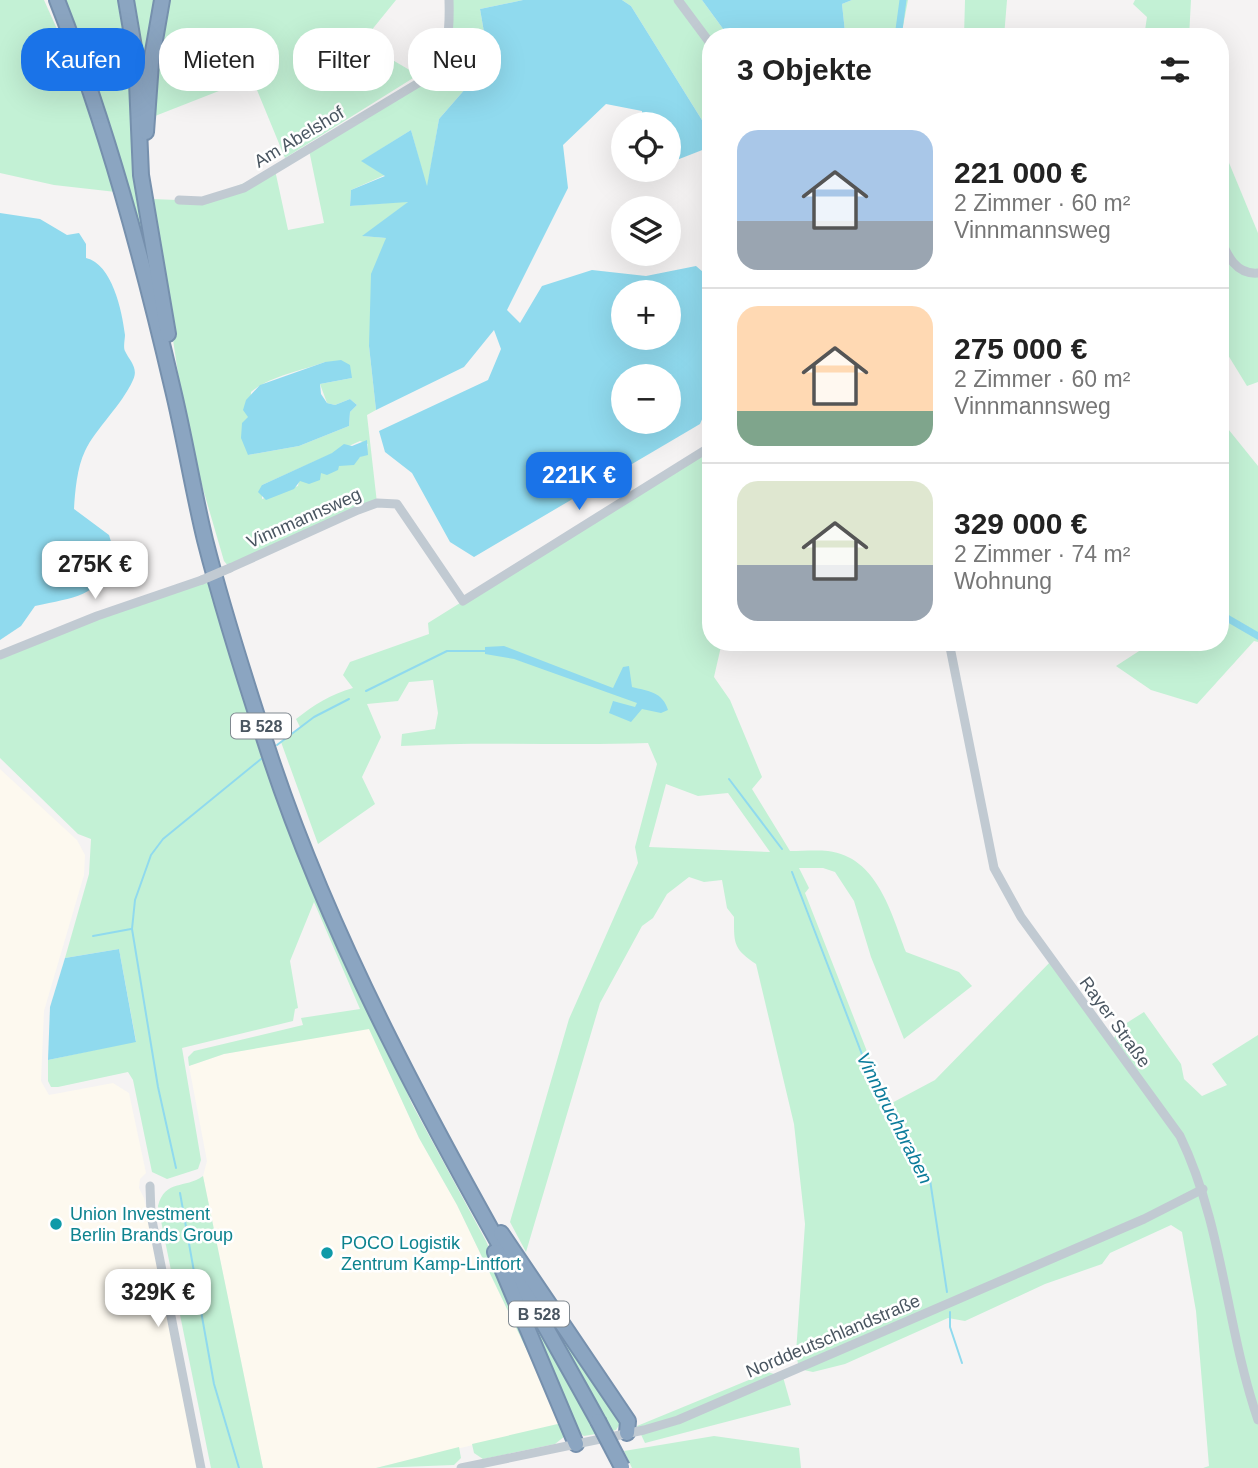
<!DOCTYPE html>
<html lang="de">
<meta charset="utf-8">
<style>
body{margin:0;font-family:Helvetica,sans-serif;background:#f6f6f6;color:#222;height:100vh;display:flex;flex-direction:column;font-size:26px;white-space:nowrap}
*{box-sizing:border-box;margin:0}
p{font-size:23px;color:#767676}
.icon{flex:none;width:38px;height:38px;fill:none;stroke:currentColor;stroke-width:2;stroke-linecap:round;stroke-linejoin:round}
.map{position:relative;flex:1;overflow:hidden}
.drawer{position:absolute;left:702px;top:28px;width:527px;height:623px;display:flex;flex-direction:column;background:#fff;border-radius:28px;box-shadow:0 7px 28px #0002}
.drawer>*{flex:none}
.top-card{position:absolute;left:21px;top:28px;width:576px;height:63px;display:flex;gap:14px}
.fabs{position:absolute;left:611px;top:112px;display:grid;gap:14px}
.fabs a{display:grid;place-items:center;width:70px;height:70px;border-radius:50%;background:#fff;box-shadow:0 7px 28px #0002;font-size:35px}
.price{position:absolute;translate:-50% -60px;padding:0 16px;border-radius:14px;background:#fff;color:#222;font-size:23px;line-height:46px;filter:drop-shadow(0 2px 4px #0008)}
.price::after{content:'';position:absolute;left:50%;top:42px;width:21px;height:16px;margin-left:-10px;background:inherit;clip-path:polygon(0 0,100% 0,50% 100%)}
.price.selected{background:#1a73e8;color:#fff}
ul{padding:0;list-style:none}
li{display:flex;align-items:center;gap:21px;height:175px;padding:0 35px}
li+li{border-top:2px solid #e0e0e0}
li span{display:grid;place-items:center;flex:none;width:196px;height:140px;border-radius:21px;color:#555}
li>.icon{margin-inline-start:auto}
span .icon{width:84px;height:84px;fill:#fffc;stroke-width:1}
li b{font-size:30px}
h2{display:flex;justify-content:space-between;align-items:center;height:84px;padding:0 35px;font-size:30px}
.tag{padding:0 24px;border-radius:28px;background:#fff;box-shadow:0 7px 28px #0002;font-size:24px;line-height:63px}
.tag.selected{background:#1a73e8;color:#fff}
.map>svg:first-child{display:block}
.commercial{fill:#fdf9ef}
.green{fill:#c3f1d5;fill-rule:evenodd}
.water{fill:#90daee;fill-rule:evenodd}
.lines{fill:none;stroke-linecap:round;stroke-linejoin:round}
.stream{stroke:#90daee;stroke-width:2}
.canal{stroke:#90daee;stroke-width:7}
.highway-casing{stroke:#7690ad;stroke-width:18}
.minor{stroke:#c1cad2;stroke-width:9}
.highway{stroke:#8ba5c1;stroke-width:14}
.highway-bridge-casing{stroke:#7690ad;stroke-width:18;stroke-linecap:butt}
.minor-bridge{stroke:#c1cad2;stroke-width:9}
.highway-bridge{stroke:#8ba5c1;stroke-width:14}
.culture-dot{fill:#0f9aa8;stroke:#fff;stroke-width:2.5}
.labels{text-anchor:middle;stroke-width:5;stroke-linejoin:round;paint-order:stroke}
.shield{fill:#fff;stroke:#808990;stroke-width:2}
.shield-label{font-size:16px;font-weight:bold;fill:#4a5661}
.street-label{font-size:18px;fill:#4a5661;stroke:#fff}
.culture-label{font-size:18px;fill:#0d838f;stroke:#fff;text-anchor:start}
.water-label{font-size:19px;font-style:italic;fill:#0c7c9b;stroke:#fff}
</style>
<div class="map">
<svg width="1258" height="1468" viewBox="0 0 1258 1468">
<rect width="100%" height="100%" fill="#f5f3f3"/>
<!-- commercial -->
<g class="commercial">
<path d="M0,769L77,840L85,855L84,875L44,1011L41,1081L49,1095L113,1083L129,1093L146,1173L140,1179L139,1188L144,1198L197,1468H0Z"/>
<path d="M369,1028L419,1138L457,1205L562,1424L376,1468H263L203,1176L207,1161L189,1066L224,1054Z"/>
</g>
<!-- green -->
<g class="green">
<path d="M0,0H44L69,56L116,192L54,185L0,173Z"/>
<path d="M63,0H118L123,14L161,324Z"/>
<path d="M131,0H158L144,89Z"/>
<path d="M167,0H396L362,42L418,75L285,158L252,78L150,118Z"/>
<path d="M449,0H523L480,9L485,38L471,60L473,80L439,119L427,189L411,130L362,161L385,175L351,190L350,206L410,201L363,236L386,238L369,346L376,410L367,415L377,503L230,568L224,561L201,482L182,400L152,199L202,201L275,170L288,230L324,223L309,150L439,66ZM325,362L352,378L320,384L327,403L335,405L350,399L357,405L350,412L349,426L299,446L248,455L251,392C270,376 301,371 325,362ZM360,441L368,444L367,452L360,457L299,481L298,486L262,499V485Z"/>
<path d="M622,0H702L729,37H710V133L631,6Z"/>
<path d="M852,0H908L901,37H831L845,32L842,4Z"/>
<path d="M965,0H1007L1004,37H964Z"/>
<path d="M1135,0H1191L1189,37H1144L1147,17L1133,4Z"/>
<path d="M1220,141L1258,233V382L1247,386L1220,342Z"/>
<path d="M1220,419L1258,466V642L1254,641L1197,704L1151,690L1116,666L1153,642H1220Z"/>
<path d="M710,447V642H722L714,677L730,700L762,777L752,789L790,851C802,851 816,850 828,851C877,857 891,912 906,952L959,972L972,986L904,1039L871,957L854,901L835,872L823,868H799L809,888L805,893L888,1105L935,1080L1054,958L1113,1039L1125,1024L1144,1012L1181,1064L1184,1079L1202,1096L1227,1085L1212,1064L1258,1035V1468H1203L1209,1466L1196,1311L1182,1232L1171,1225L1110,1253L1102,1264L1045,1284L965,1321L948,1318L845,1364L813,1372L799,1369L796,1353L805,1224L794,1124L756,964C733,949 734,943 734,917L727,908L722,880L704,882L689,877L667,894L653,918L642,926L600,1003L526,1252L510,1222L569,1019L638,863L635,847L657,764L648,743C566,746 484,741 401,746L402,734L435,729L438,713L433,680L409,682L398,701L367,704L381,737L362,777L375,804L318,844L281,742L300,727L296,719C314,705 331,694 353,688L343,675L350,662L429,634L428,623ZM666,784L698,796L728,793L770,852L649,847Z"/>
<path d="M210,581L247,707L377,1024L412,1104L486,1241L563,1421L565,1436L555,1444L483,1459L474,1453L472,1444L562,1423L457,1205L419,1138L369,1029L224,1054L189,1066L188,1057L194,1051L303,1025L301,1018L360,1009L314,902L290,961L298,1008L295,1009L293,1021L182,1048L201,1160L198,1169L167,1179L152,1172L133,1080L128,1072L58,1087H51L48,1081V1060L136,1041L119,949L65,958L89,874L91,839L78,834L0,758V659L107,616Z"/>
<path d="M203,1176L263,1468H211L158,1206C165,1179 185,1189 203,1176Z"/>
<path d="M513,1280L596,1434L584,1436L578,1432Z"/>
<path d="M541,1302L621,1422L616,1430L612,1431Z"/>
<path d="M768,1372L783,1377L791,1405L645,1443L637,1426Z"/>
<path d="M714,1436L799,1448L801,1468H632L624,1451Z"/>
<path d="M459,1447L461,1458L454,1465L376,1468Z"/>
</g>
<!-- water -->
<g class="water">
<path d="M523,0H622L631,6L710,133V147L669,163L668,124H642V111L606,104L563,145L568,188L507,310L520,323L542,286L592,270L646,276L696,266L710,278V401L700,424L474,557L450,542L412,473L385,452L379,431L488,380L501,349L494,330L464,367L376,410L369,346L371,274L386,238L362,236L408,202L350,206L351,190L385,176L361,161L411,130L427,186L439,119L473,80L471,60L485,38L480,9ZM623,292H668V338H623ZM668,376V422H623V376Z"/>
<path d="M702,0H852L842,4L845,32L831,37H729Z"/>
<path d="M0,213L40,219L67,235L79,233L86,244V258C112,264 122,310 125,335C125,339 123,347 125,351C129,360 139,368 133,380C122,405 96,428 85,451C77,467 75,492 74,509L109,535L116,558C96,598 75,597 35,606L21,626L0,640Z"/>
<path d="M341,360L350,365L352,378L320,384L321,394L327,403L335,405L350,399L357,405L350,412L349,426L299,446L248,455L241,438L242,423L248,417L243,410L246,400L260,385L325,362Z"/>
<path d="M367,440L368,455L360,457L354,465L339,466L338,470L327,475L321,473L320,480L309,484L300,481L294,489L266,500L258,492L262,485L332,453L344,444L352,446Z"/>
<path d="M504,646L613,688L623,667L629,666L632,687C648,691 663,692 668,710L661,713L642,709L631,722L609,713L613,701L635,707L637,703L514,659L485,654V647Z"/>
<path d="M119,949L136,1042L48,1060L50,1007L65,958Z"/>
</g>
<g class="lines">
<!-- stream -->
<g class="stream">
<path d="M366,691L447,651H485"/>
<path d="M277,745L314,717L349,699"/>
<path d="M729,779L782,849"/>
<path d="M792,872L873,1083L930,1180L947,1292"/>
<path d="M93,936L131,929"/>
<path d="M176,1168L158,1087L132,929L135,900L151,855L163,839L261,759"/>
<path d="M180,1193L214,1384L239,1468"/>
<path d="M950,1312V1327L962,1363"/>
</g>
<!-- canal -->
<g class="canal">
<path d="M898,37L903,0"/>
<path d="M1220,614L1258,636"/>
</g>
<!-- highway casing -->
<g class="highway-casing">
<g id="highway">
<path d="M57,0C107,127 142,257 173,390C185,440 193,490 205,540C223,611 246,683 269,753C346,988 479,1205 598,1421"/>
<path d="M126,0L136,59L141,175L168,334"/>
<path d="M146,132L151,63L162,0"/>
<path d="M501,1233L628,1421L627,1433"/>
<path d="M495,1252L576,1444"/>
</g>
</g>
<!-- minor -->
<g class="minor">
<path d="M678,0L710,43"/>
<path d="M179,200L202,201L244,188L425,79C449,56 450,32 449,0"/>
<path d="M1220,238C1227,255 1236,275 1258,273"/>
<path d="M230,568L358,510L377,503L397,504L463,601L710,447"/>
<path d="M949,642L994,868L1021,917L1180,1136C1223,1225 1226,1327 1258,1420"/>
<path d="M0,655L97,616L202,580"/>
<path d="M150,1186L151,1215L201,1468"/>
<path d="M461,1468L644,1430L678,1420L1144,1219L1203,1189"/>
</g>
<!-- highway -->
<use href="#highway" class="highway"/>
<!-- highway-bridge casing -->
<g class="highway-bridge-casing">
<path id="highway-bridge" d="M598,1421L622,1467"/>
</g>
<!-- minor-bridge -->
<path class="minor-bridge" d="M202,580L230,568"/>
<!-- highway-bridge -->
<use href="#highway-bridge" class="highway-bridge"/>
</g>
<!-- markers -->
<g class="culture-dot">
<circle cx="56" cy="1224" r="7"/>
<circle cx="327" cy="1253" r="7"/>
</g>
<g class="labels">
<!-- shield labels -->
<g class="shield">
<rect x="231" y="713.5" width="60" height="25" rx="5"/>
<rect x="509" y="1301.5" width="60" height="25" rx="5"/>
</g>
<g class="shield-label">
<text x="261" y="732">B 528</text>
<text x="539" y="1320">B 528</text>
</g>
<!-- street labels -->
<g class="street-label">
<text transform="translate(299 137) rotate(-31)" y="6">Am Abelshof</text>
<text transform="translate(304 518) rotate(-24)" y="6">Vinnmannsweg</text>
<text transform="translate(1115 1022) rotate(54)" y="6">Rayer Straße</text>
<text transform="translate(833 1336) rotate(-23)" y="6">Norddeutschlandstraße</text>
</g>
<!-- culture labels -->
<g class="culture-label">
<text x="70" y="1220">Union Investment<tspan x="70" dy="21">Berlin Brands Group</tspan></text>
<text x="341" y="1249">POCO Logistik<tspan x="341" dy="21">Zentrum Kamp-Lintfort</tspan></text>
</g>
<!-- water labels -->
<g class="water-label">
<text transform="translate(895 1118) rotate(63)" y="7">Vinnbruchbraben</text>
</g>
</g>
</svg>
<div class="fabs">
<a><svg class="icon" aria-label="locate" viewBox="0 0 24 24"><circle cx="12" cy="12" r="6"/><path d="M12 2v4M12 18v4M2 12h4M18 12h4"/></svg></a>
<a><svg class="icon" aria-label="layers" viewBox="0 0 24 24"><path d="M12 4l9 5-9 5-9-5zM3 14l9 5 9-5"/></svg></a>
<a>+</a>
<a>−</a>
</div>
<b class="price selected" style="left:579px;top:512px">221K €</b>
<b class="price" style="left:95px;top:601px">275K €</b>
<b class="price" style="left:158px;top:1329px">329K €</b>
<div class="top-card">
<a class="tag selected">Kaufen</a>
<a class="tag">Mieten</a>
<a class="tag">Filter</a>
<a class="tag">Neu</a>
</div>
<section class="drawer">
<h2>3 Objekte<svg class="icon" aria-label="filters" viewBox="0 0 24 24"><path d="M4 7h16M4 17h16"/><circle cx="9" cy="7" r="2"/><circle cx="15" cy="17" r="2"/></svg></h2>
<ul>
<li><span style="background:linear-gradient(#a9c7e8 65%,#9aa5b1 0)"><svg class="icon" aria-label="home" viewBox="0 0 24 24"><path d="M3 11l9-7 9 7M6 9v11h12V9"/></svg></span><div><b>221 000 €</b><p>2 Zimmer · 60 m²</p><p>Vinnmannsweg</p></div></li>
<li><span style="background:linear-gradient(#ffd9b3 75%,#7fa58c 0)"><svg class="icon" aria-label="home" viewBox="0 0 24 24"><path d="M3 11l9-7 9 7M6 9v11h12V9"/></svg></span><div><b>275 000 €</b><p>2 Zimmer · 60 m²</p><p>Vinnmannsweg</p></div></li>
<li><span style="background:linear-gradient(#dfe7d0 60%,#9aa5b1 0)"><svg class="icon" aria-label="home" viewBox="0 0 24 24"><path d="M3 11l9-7 9 7M6 9v11h12V9"/></svg></span><div><b>329 000 €</b><p>2 Zimmer · 74 m²</p><p>Wohnung</p></div></li>
</ul>
</section>
</div>
